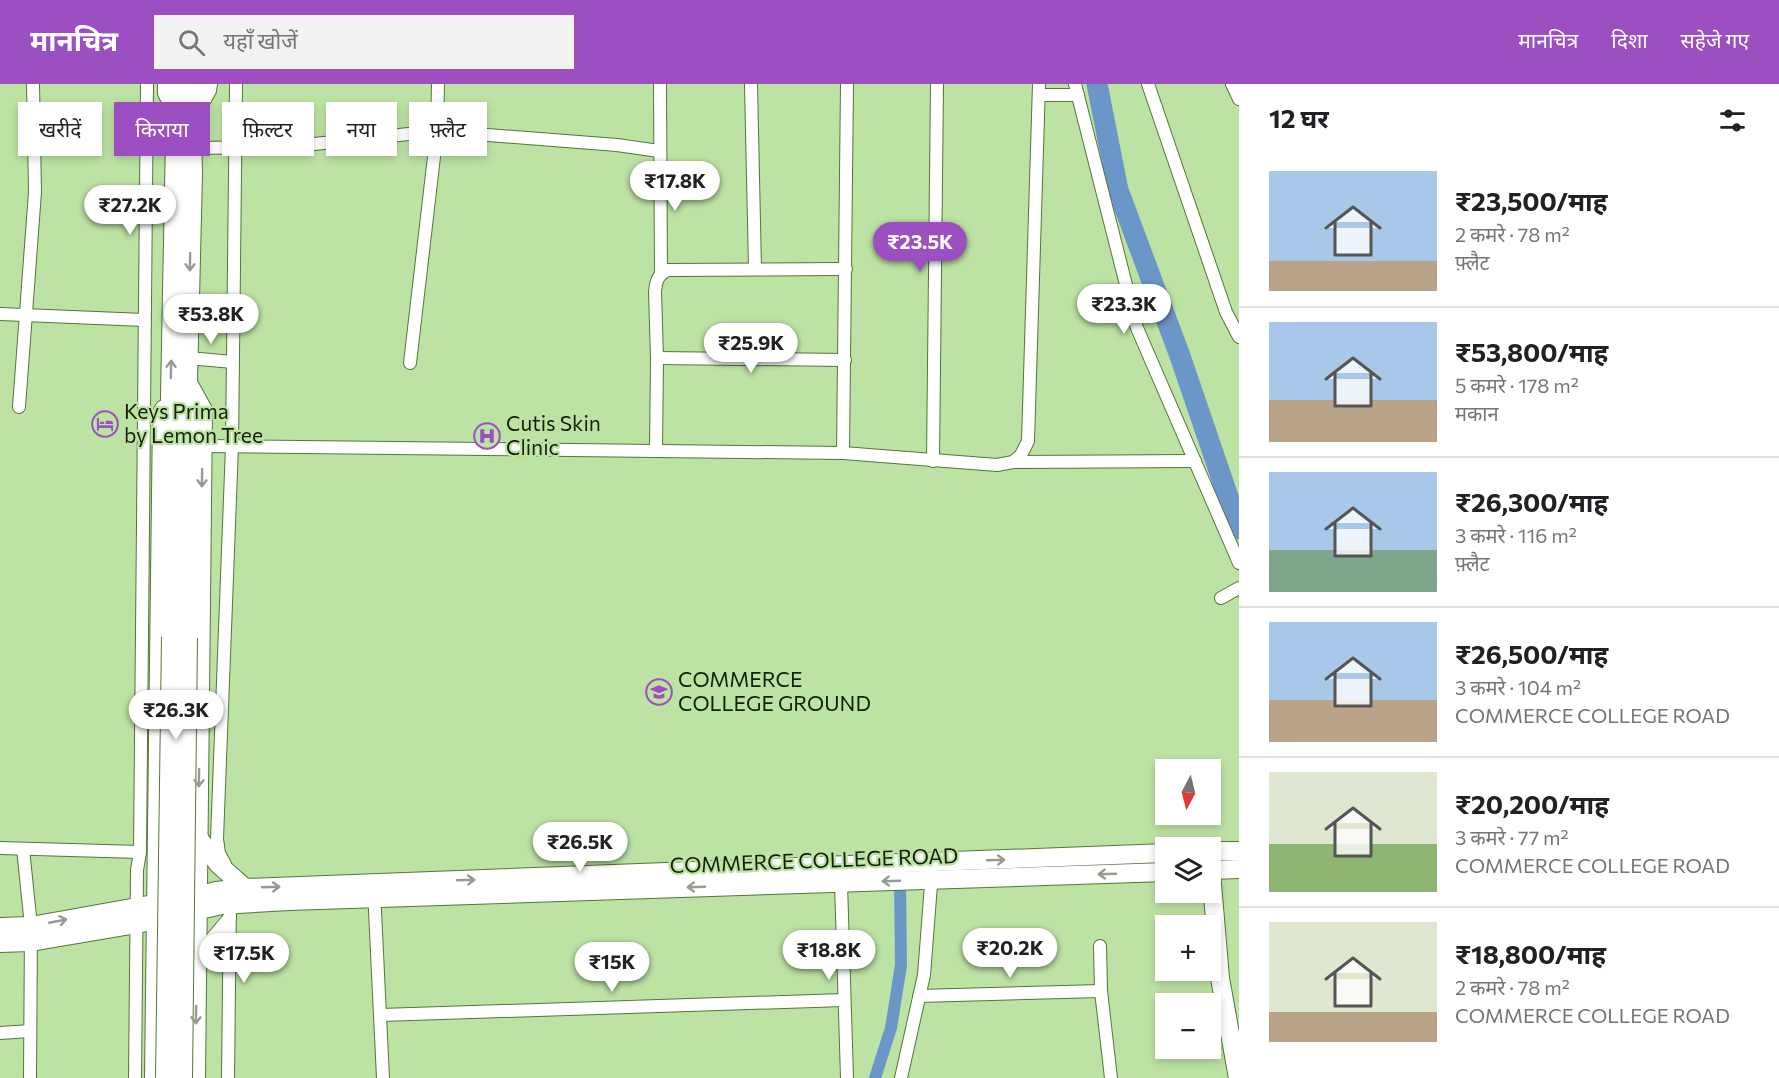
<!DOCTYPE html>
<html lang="hi">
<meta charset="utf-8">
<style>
body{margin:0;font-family:Commissioner,"Noto Sans Devanagari",sans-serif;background:#f2f2f2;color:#202124;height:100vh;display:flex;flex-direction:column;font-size:22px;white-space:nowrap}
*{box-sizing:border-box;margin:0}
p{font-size:20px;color:#757577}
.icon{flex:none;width:33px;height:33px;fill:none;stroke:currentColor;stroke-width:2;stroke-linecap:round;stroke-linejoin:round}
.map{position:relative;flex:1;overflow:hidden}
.details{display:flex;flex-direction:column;background:#fff;width:540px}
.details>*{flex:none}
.top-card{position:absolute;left:18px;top:18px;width:570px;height:54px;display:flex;gap:12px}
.needle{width:39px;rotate:187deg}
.tools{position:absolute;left:1155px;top:675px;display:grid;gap:12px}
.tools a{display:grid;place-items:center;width:66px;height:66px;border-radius:0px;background:#fff;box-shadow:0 3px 9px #0003;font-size:30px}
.price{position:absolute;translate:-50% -51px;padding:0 14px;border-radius:21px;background:#fff;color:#222;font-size:20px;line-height:39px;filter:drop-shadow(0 2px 3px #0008)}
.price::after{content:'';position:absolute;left:50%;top:36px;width:18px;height:14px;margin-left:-9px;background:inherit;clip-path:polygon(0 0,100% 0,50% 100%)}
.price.active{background:#9b4fc0;color:#fff}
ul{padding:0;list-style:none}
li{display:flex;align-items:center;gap:18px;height:150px;padding:0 30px}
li+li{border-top:2px solid #e0e0e0}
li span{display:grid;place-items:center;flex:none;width:168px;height:120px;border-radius:0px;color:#555}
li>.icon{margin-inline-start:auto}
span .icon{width:72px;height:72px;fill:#fffc;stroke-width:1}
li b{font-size:26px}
h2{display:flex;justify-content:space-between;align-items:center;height:72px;padding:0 30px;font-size:26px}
.chip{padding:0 21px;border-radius:0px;background:#fff;box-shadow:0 3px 9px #0003;font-size:21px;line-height:54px}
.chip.active{background:#9b4fc0;color:#fff}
header{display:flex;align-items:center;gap:36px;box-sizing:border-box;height:84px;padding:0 30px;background:#9b4fc0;color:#fff}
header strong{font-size:28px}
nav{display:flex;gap:33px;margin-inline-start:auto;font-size:21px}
.search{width:420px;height:54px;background:#f2f2f2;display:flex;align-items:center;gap:15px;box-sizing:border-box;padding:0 21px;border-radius:0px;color:#757577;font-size:22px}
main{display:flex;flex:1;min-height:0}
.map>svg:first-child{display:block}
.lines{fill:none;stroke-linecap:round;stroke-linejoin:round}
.canal{stroke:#6b96c8;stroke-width:12}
.river{stroke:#6b96c8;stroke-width:21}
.street-casing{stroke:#54753b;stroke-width:14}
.secondary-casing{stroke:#54753b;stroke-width:20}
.primary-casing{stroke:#54753b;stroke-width:22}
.street{stroke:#fff;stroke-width:12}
.secondary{stroke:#fff;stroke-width:18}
.primary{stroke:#fff;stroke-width:20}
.primary-bridge-casing{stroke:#54753b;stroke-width:22;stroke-linecap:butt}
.primary-bridge{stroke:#fff;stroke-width:20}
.oneway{stroke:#959b90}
.labels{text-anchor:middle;stroke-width:4.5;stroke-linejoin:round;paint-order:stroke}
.poi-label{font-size:21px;fill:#132008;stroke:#bde3a4;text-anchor:start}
.street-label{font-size:21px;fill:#132008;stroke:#bde3a4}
</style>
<header>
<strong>मानचित्र</strong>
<div class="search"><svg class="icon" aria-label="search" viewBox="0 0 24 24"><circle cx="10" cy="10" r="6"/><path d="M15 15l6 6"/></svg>यहाँ खोजें</div>
<nav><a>मानचित्र</a><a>दिशा</a><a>सहेजे गए</a></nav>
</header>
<main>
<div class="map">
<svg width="1239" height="994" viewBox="0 0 1239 994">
<rect width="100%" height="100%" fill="#bde3a4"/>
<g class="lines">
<!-- canal -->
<path class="canal" d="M875,994L891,944L901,881L900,797"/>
<!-- river -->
<path class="river" d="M1097,0L1118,106L1180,272L1239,445"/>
<!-- street casing -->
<g class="street-casing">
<g id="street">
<path d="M660,0L661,190"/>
<path d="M751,0L755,185"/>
<path d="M1075,0L1137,244L1239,479"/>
<path d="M1148,0L1226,228L1239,253"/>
<path d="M1232,0L1239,15"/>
<path d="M1039,11H1078"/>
<path d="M191,64L286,63L437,47L617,61L659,67"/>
<path d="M0,230L144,236"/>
<path d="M188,274L233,278"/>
<path d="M657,274L845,276"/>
<path d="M410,279L437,47L438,0"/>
<path d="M19,323L35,108L33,0"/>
<path d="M202,362L843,369L997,381L1013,378L1021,371L1028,357L1039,0"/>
<path d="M656,367L657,274L655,208C656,196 658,191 668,186L846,185"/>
<path d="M843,369L847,0"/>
<path d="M933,377L937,0"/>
<path d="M1013,378L1195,377"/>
<path d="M1221,514L1239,504"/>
<path d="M0,764L140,768"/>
<path d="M23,765L31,842L30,994"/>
<path d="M225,780L219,769L217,755L232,362L236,0"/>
<path d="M841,799L847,994"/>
<path d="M374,806L383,994"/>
<path d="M1100,862L1101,907L1111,994"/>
<path d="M197,872L230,833"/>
<path d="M919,912L1101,907"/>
<path d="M381,931L844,916"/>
<path d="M0,949L30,947"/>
<path d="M135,994L137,786L140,768L147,0"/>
<path d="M228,994L230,815"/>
<path d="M901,994L924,891L932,788"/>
</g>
</g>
<!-- secondary casing -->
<g class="secondary-casing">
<g id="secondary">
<path d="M167,0V9L176,26"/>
<path d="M191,35L207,6L208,0"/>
<path d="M187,297L203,326L196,994"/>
<path d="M198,753L218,780L245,804"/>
<path d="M1210,767H1239"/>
<path d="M1210,776L1220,894L1238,994"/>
<path d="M1210,786L1239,785"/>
<path d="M0,843L31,842L198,812L216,807L245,804L1166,769"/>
<path d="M0,859L31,858L137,840L222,821L289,817L1166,788"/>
<path d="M154,994L162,329L164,325"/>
</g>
</g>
<!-- primary casing -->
<g class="primary-casing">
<g id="primary">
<path d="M172,553L171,313L177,0"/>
<path d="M187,554V297L192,90L190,0"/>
</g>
</g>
<!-- street -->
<use href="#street" class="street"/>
<!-- secondary -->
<use href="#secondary" class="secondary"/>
<!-- primary -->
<use href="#primary" class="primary"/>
<!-- primary-bridge casing -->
<g class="primary-bridge-casing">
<g id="primary-bridge">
<path d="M166,994L172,553"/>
<path d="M182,994L187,554"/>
</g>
</g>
<!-- primary-bridge -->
<use href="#primary-bridge" class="primary-bridge"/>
</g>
<!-- one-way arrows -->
<defs><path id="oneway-shaft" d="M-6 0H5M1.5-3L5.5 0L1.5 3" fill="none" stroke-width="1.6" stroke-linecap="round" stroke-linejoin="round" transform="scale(1.5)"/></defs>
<g class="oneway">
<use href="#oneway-shaft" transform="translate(190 178) rotate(91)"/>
<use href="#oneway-shaft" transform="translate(171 285) rotate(-89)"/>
<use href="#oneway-shaft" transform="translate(202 394) rotate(91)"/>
<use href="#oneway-shaft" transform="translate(199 694) rotate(91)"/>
<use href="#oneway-shaft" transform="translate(996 776) rotate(-2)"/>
<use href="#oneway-shaft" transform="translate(1107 790) rotate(178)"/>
<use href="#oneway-shaft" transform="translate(466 796) rotate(-2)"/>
<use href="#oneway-shaft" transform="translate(891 797) rotate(178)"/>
<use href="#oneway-shaft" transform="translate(271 803) rotate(-2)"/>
<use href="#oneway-shaft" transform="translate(696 803) rotate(178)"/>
<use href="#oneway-shaft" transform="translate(58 837) rotate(-11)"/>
<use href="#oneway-shaft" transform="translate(196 931) rotate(91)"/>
</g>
<!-- icons -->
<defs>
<g id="hotel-ring" transform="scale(1.35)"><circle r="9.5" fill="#bde3a4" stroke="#9b4fc0" stroke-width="1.5"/><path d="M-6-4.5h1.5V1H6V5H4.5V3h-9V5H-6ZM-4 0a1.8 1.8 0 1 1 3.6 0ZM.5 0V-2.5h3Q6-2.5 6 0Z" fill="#9b4fc0"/></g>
<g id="hospital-ring" transform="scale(1.35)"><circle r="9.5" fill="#bde3a4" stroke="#9b4fc0" stroke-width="1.5"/><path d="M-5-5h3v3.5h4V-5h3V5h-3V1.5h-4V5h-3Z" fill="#9b4fc0"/></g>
<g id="university-ring" transform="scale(1.35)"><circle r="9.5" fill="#bde3a4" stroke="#9b4fc0" stroke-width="1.5"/><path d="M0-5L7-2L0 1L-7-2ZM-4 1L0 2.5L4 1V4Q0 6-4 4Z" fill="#9b4fc0"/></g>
</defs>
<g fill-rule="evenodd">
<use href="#hotel-ring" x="105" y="340"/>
<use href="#hospital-ring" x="487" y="352"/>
<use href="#university-ring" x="659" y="608"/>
</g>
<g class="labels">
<!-- poi labels -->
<g class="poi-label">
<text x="124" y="335">Keys Prima<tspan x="124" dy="24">by Lemon Tree</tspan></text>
<text x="506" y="347">Cutis Skin<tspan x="506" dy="24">Clinic</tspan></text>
<text x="678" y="603">COMMERCE<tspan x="678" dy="24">COLLEGE GROUND</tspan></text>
</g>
<!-- street labels -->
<g class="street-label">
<text transform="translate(814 777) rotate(-2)" y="7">COMMERCE COLLEGE ROAD</text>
</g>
</g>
</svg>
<div class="tools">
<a><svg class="needle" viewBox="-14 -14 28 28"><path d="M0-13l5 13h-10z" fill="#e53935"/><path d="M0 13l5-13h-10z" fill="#757577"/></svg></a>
<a><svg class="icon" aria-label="layers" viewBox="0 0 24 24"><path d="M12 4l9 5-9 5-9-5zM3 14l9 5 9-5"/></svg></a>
<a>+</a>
<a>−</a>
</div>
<b class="price" style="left:675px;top:128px">₹17.8K</b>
<b class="price" style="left:130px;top:152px">₹27.2K</b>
<b class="price active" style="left:920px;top:189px">₹23.5K</b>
<b class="price" style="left:1124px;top:251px">₹23.3K</b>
<b class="price" style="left:211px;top:261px">₹53.8K</b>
<b class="price" style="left:751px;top:290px">₹25.9K</b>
<b class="price" style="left:176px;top:657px">₹26.3K</b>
<b class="price" style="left:580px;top:789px">₹26.5K</b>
<b class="price" style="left:1010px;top:895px">₹20.2K</b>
<b class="price" style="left:829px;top:897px">₹18.8K</b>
<b class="price" style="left:244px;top:900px">₹17.5K</b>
<b class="price" style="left:612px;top:909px">₹15K</b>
<div class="top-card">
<a class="chip">खरीदें</a>
<a class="chip active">किराया</a>
<a class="chip">फ़िल्टर</a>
<a class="chip">नया</a>
<a class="chip">फ़्लैट</a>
</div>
</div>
<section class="details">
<h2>12 घर<svg class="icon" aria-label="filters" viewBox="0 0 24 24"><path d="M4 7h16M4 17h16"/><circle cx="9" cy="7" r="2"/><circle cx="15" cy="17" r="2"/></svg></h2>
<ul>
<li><span style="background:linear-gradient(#a9c7e8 75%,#b9a48a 0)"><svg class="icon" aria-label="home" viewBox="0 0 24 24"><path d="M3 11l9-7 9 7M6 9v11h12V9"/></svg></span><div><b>₹23,500/माह</b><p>2 कमरे · 78 m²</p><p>फ़्लैट</p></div></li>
<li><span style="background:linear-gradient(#a9c7e8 65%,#b9a48a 0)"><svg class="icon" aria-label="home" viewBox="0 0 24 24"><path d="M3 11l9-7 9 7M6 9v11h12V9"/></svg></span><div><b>₹53,800/माह</b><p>5 कमरे · 178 m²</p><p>मकान</p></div></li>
<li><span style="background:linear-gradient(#a9c7e8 65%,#7fa58c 0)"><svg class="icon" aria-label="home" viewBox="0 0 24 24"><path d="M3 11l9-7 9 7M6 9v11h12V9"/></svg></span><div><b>₹26,300/माह</b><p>3 कमरे · 116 m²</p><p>फ़्लैट</p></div></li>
<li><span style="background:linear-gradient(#a9c7e8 65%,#b9a48a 0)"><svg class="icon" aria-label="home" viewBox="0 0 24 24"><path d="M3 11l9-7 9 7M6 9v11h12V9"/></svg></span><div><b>₹26,500/माह</b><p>3 कमरे · 104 m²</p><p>COMMERCE COLLEGE ROAD</p></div></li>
<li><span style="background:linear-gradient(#dfe7d0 60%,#8fb573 0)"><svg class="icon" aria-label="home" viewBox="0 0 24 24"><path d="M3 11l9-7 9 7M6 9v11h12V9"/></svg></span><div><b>₹20,200/माह</b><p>3 कमरे · 77 m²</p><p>COMMERCE COLLEGE ROAD</p></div></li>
<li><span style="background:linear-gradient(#dfe7d0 75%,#b9a48a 0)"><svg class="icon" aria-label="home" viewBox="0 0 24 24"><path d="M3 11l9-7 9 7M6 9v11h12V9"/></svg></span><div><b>₹18,800/माह</b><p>2 कमरे · 78 m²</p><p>COMMERCE COLLEGE ROAD</p></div></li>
</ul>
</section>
</main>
